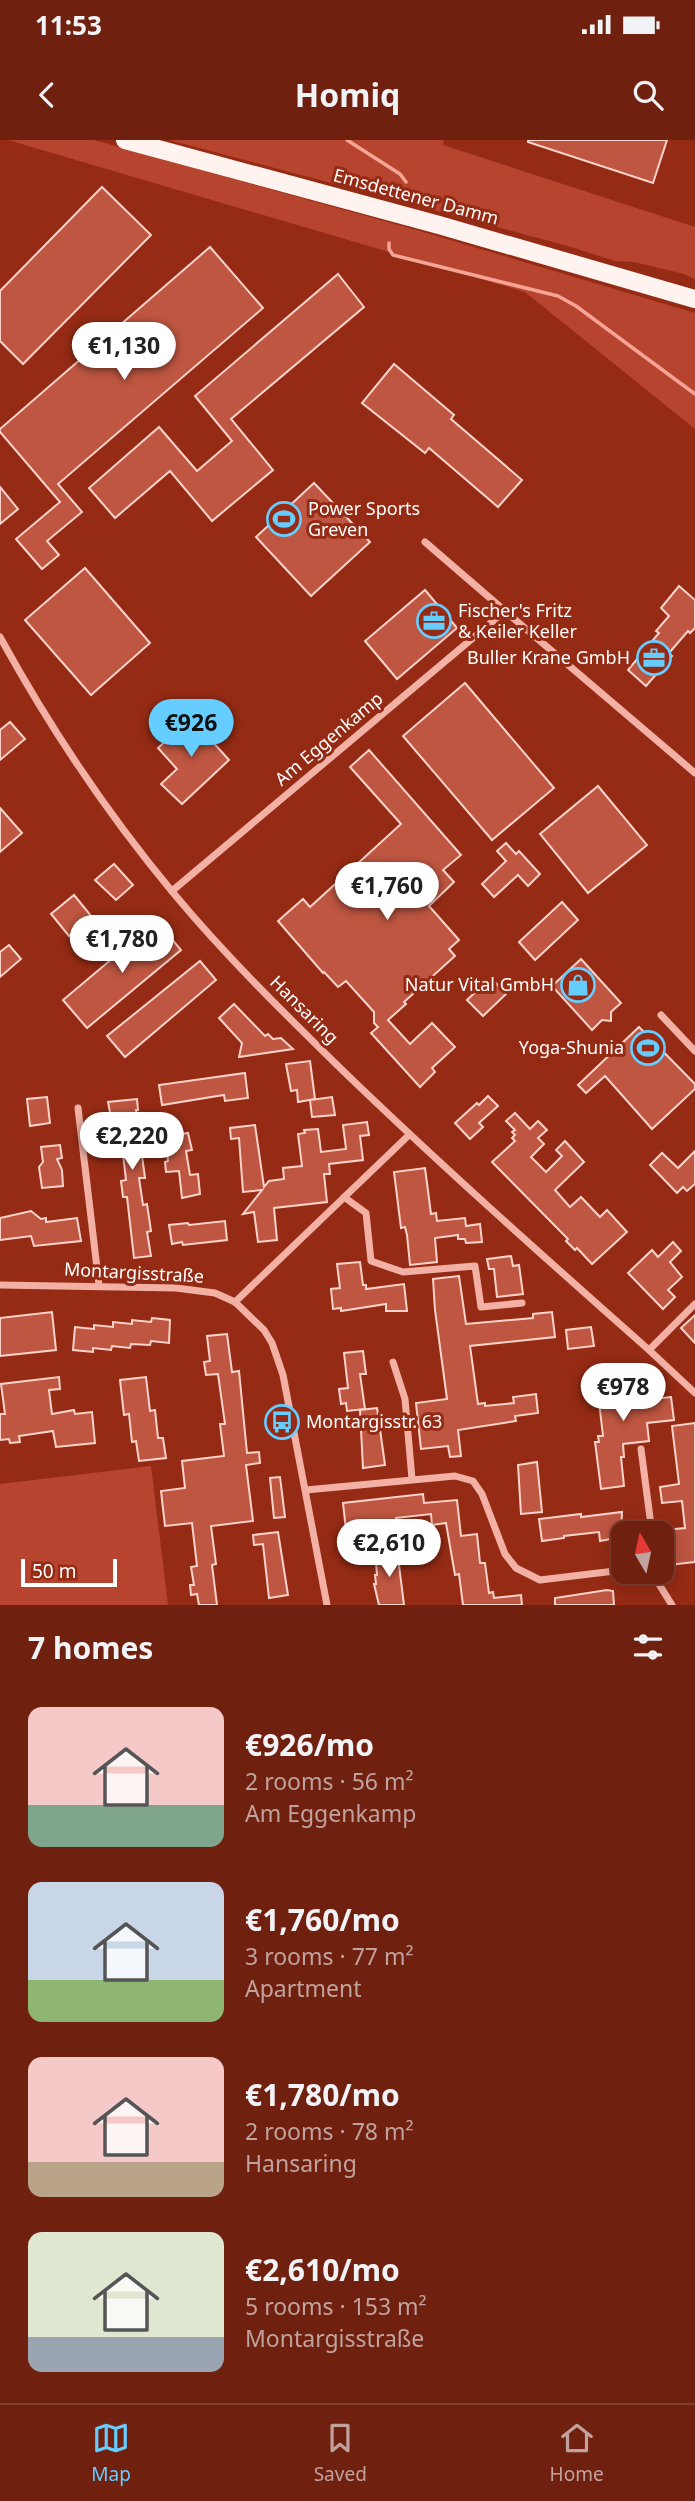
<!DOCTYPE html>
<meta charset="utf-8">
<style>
body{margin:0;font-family:"Noto Sans",sans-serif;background:#782d1d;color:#f1f3f6;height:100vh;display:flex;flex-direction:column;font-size:26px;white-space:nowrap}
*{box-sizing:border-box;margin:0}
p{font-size:23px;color:#c0a39e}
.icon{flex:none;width:38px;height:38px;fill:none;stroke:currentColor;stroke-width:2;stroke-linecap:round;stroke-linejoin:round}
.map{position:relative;height:1465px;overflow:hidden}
.side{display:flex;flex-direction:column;background:#70200f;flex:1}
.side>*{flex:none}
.needle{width:46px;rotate:351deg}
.tools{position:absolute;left:611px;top:1381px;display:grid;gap:14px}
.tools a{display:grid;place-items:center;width:63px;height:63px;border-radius:14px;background:#70200f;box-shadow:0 4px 18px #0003,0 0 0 2px #823e2f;font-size:35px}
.scale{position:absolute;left:21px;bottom:18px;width:96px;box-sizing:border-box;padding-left:7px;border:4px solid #fff;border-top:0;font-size:19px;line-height:24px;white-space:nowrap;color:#fff;-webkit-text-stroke:5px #952b14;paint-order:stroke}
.price{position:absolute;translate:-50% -60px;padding:0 16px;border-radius:24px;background:#fff;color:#222;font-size:23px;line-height:46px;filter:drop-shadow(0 2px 4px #0008)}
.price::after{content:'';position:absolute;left:50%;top:42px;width:21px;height:16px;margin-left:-10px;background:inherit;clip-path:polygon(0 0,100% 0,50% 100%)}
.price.on{background:#65cdff;color:#111}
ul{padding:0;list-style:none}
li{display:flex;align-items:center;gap:21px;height:175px;padding:0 28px}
li span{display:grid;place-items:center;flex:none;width:196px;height:140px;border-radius:14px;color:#555}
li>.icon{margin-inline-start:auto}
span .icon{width:84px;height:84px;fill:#fffc;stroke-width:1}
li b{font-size:30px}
h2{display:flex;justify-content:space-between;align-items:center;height:84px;padding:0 28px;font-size:30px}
.status{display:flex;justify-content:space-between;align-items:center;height:49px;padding:0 35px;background:#70200f;direction:ltr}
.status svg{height:19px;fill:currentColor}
header{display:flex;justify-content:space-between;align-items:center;height:91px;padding:0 28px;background:#70200f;font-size:32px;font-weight:700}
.menu{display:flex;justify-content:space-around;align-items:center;height:98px;border-top:2px solid #823e2f;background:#70200f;font-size:19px;color:#c0a39e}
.menu a{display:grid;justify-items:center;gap:4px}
.menu .on{color:#65cdff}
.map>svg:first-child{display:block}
.green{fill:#b7442e}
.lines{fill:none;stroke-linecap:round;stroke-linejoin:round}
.stream{stroke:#f5a496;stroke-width:3.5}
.building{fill:#be5641;stroke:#fdd3cb;stroke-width:2}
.minor{stroke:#f2b1a4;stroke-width:7}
.primary{stroke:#fff3ef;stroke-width:18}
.labels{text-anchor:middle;stroke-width:6;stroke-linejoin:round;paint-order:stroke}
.street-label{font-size:18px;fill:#fff;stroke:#952b14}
.poi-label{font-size:18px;fill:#fff;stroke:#952b14;text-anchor:start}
</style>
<div class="status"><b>11:53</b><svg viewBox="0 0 49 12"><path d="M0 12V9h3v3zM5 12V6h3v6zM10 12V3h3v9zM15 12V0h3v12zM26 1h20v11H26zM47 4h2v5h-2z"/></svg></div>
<header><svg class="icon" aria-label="back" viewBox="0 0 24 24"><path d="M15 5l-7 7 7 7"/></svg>Homiq<svg class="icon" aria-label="search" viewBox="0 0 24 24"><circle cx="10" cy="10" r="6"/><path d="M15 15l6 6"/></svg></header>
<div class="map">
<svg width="695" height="1465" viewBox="0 0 695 1465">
<rect width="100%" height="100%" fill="#952b14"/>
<!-- green -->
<g class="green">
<path d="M8,0H94L420,91L695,173V289L525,152Z"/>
<path d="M169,0H444L443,5L695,87V139L684,134L634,122L615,121L568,106Z"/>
<path d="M151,1326L168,1465H0V1344Z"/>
</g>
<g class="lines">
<!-- stream -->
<g class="stream">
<path d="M347,0L400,34L406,42"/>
<path d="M389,103V109L393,115L558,156L576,166L695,254"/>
</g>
</g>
<!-- building -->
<g class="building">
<path d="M528,0H667L653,43L528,2Z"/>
<path d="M102,47L151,95L23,224L0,201V151Z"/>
<path d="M210,107L263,168L58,344L82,372L47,401L59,415L42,429L16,399L60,362L0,292V289Z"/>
<path d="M338,134L364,167L231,279L273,330L212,381L170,331L115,378L89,348L159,287L197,331L232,301L195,256Z"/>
<path d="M394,224L454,275L451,279L522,340L498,367L429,308L425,313L362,263Z"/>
<path d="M314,343L370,402L311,456L256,397Z"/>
<path d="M0,347L18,369L0,384Z"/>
<path d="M85,428L150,503L91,555L25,480Z"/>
<path d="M679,446L695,460V488L690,493L688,491L669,513L672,516L646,546L628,530L659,493L656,491L669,476L661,468Z"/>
<path d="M425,450L457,488L397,539L365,501Z"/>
<path d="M465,543L554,648L492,700L403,596Z"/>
<path d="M194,575L213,596L210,599L229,620L182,664L161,644L177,629L158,608Z"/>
<path d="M10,582L25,599L0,620V590Z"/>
<path d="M369,610L461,715L443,730L454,742L429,766L459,800L449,809L455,816L404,862L406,864L388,880L410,904L432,883L455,907L432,928L435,932L420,947L371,893L378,887L374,883V872L346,841L338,847L324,832L323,833L278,781L303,759L310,767L401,684L350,627Z"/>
<path d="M598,646L647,705L588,753L540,694Z"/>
<path d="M0,668L22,693L0,712Z"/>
<path d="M506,703L516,714L519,711L540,734L528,746L518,735L494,757L482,744L506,721L497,711Z"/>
<path d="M114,724L133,745L116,760L95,740Z"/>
<path d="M74,755L92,777L69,796L51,774Z"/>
<path d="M562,762L578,780L535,820L519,802Z"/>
<path d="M157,781L181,810L87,888L63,860Z"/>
<path d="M9,805L21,819L0,837V812Z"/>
<path d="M581,819L621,863L611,872V881L602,880L592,890L552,846Z"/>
<path d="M200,821L216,840L125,917L107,896Z"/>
<path d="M494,841L506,854L483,876L467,860L485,843L488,846Z"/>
<path d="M234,864L265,896L268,894L273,899L281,898L293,909L239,917L242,903L219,878Z"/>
<path d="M639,887L695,944V949L652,989L605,936L586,953L578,945Z"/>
<path d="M310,921L315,959L298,962L297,950L291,951L286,924Z"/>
<path d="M245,933L248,958L225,961L224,955L162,965L159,945Z"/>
<path d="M488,956L498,966L479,983L483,987L470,999L455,983L477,963L479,965Z"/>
<path d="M47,957L50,983L30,986L27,959Z"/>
<path d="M332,957L335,975L312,977L310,960Z"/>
<path d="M137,959L138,970H136L145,1038H139L143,1065L147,1064L151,1091L147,1092L151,1116L134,1118L127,1057H123L121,1041L126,1040L121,998L115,999L108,962Z"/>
<path d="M515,973L530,989L538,981L547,990L538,998L544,1004L531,1017L546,1032L562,1016L556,1010L565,1001L584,1022L555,1050L570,1067L581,1057L600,1077L607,1070L627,1092L592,1124L577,1108L575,1110L566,1101L568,1099L492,1022L515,1001L512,998L515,995L512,992L515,990L506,981Z"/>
<path d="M367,982L369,995L360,996L363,1020L329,1024L330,1034H324L327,1062L274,1068L277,1100L258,1102L254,1072L243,1074L262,1050L243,1052L239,998L231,999L230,988L255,985L264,1047L269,1041L284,1039L283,1028L302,1026L298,994L305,993L304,990L318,989L321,1012L346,1009L343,985Z"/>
<path d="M188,993L192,1010L186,1011L190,1035L198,1034L200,1054L182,1058L179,1031L166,1032L165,1022L168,1021L166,1002L176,1000L175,995Z"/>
<path d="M60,1005L62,1018L57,1019L62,1030L63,1046L42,1048L39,1027L43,1022L41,1007Z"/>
<path d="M695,1011V1044L687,1051L683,1047L677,1053L650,1025L662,1013L678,1028Z"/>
<path d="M425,1028L431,1074L436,1073L437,1081L465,1078L466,1086L480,1084L482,1102L466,1103L465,1099H458V1095L435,1098L437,1122L410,1125L407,1095L405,1087L401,1088L394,1032Z"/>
<path d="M31,1071L41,1079L46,1078V1082L77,1078L81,1101L34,1106L31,1096L0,1100V1078Z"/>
<path d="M225,1081L227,1100L183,1105L182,1102L172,1104L169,1085L188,1083L189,1085Z"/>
<path d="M673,1102L681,1111L670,1122L682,1137L668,1150L675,1157L663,1169L628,1133L652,1110L658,1117Z"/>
<path d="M511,1116L513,1126L519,1125L523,1154L497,1157L494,1129H489L487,1119Z"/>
<path d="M360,1122L363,1145H366V1149L404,1144L407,1171H386V1164L341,1171V1168L333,1169L331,1149L340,1148L337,1124Z"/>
<path d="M459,1136L466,1184L533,1178V1174L552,1172L555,1197L470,1206L478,1264L485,1263V1266L514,1263L513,1257L536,1254L538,1273L515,1276L516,1281L458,1290L461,1316L450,1317L448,1306L421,1309L416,1263L447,1259L435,1170L433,1139Z"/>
<path d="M52,1172L56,1210L0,1216V1178Z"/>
<path d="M695,1175V1203L681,1188Z"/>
<path d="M152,1178L170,1180L169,1203L151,1201L150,1205L131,1204L130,1208L112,1206L111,1210L93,1208V1212L73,1210L75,1187L94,1189V1185L113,1187V1182L132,1184V1180L151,1182Z"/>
<path d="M591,1187L594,1206L568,1209L566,1190Z"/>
<path d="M227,1194L232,1232L239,1231L247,1313L259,1312L260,1323L246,1325L253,1381L211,1386L216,1424L212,1425L217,1465H199L197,1454L191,1455L190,1445H194L191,1427L197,1426L192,1383L165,1386L161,1351L185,1348L182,1321L224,1316L220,1284H225L218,1234L206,1235L204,1222L210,1221L207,1196Z"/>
<path d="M363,1211L366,1234H360L365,1269L347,1271L346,1263L341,1264L339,1249L348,1248L344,1213Z"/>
<path d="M614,1235L615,1241H618L619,1246L642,1243L644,1260L671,1257L674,1280L647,1283L649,1301L623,1304L624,1317H621L624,1346L601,1349L595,1302H599L598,1296H603L598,1253L587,1254L585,1239Z"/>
<path d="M59,1237L60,1249L49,1250L52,1274L74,1270L75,1274L92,1272L95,1303L56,1307L53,1291L19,1296L20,1302L10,1303L9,1299L0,1300V1274H5L1,1244Z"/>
<path d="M146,1237L150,1271L155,1270L158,1298H163L166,1318L139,1321L136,1301L132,1302L129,1274L124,1275L120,1240Z"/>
<path d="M377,1268L385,1325L363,1328L360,1270Z"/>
<path d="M695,1283V1422L669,1425L665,1390L685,1388L682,1361L662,1363L660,1347L679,1344L672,1286Z"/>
<path d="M537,1322L542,1372L521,1374L518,1325Z"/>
<path d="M280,1337L285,1377L274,1378L270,1338Z"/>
<path d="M423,1354L424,1363L457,1360L461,1396L477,1394L480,1423H485L489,1453L493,1452L494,1458L521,1455L522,1465H463L459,1434L455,1435L446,1383L432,1385L431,1374L396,1378V1384L346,1390L343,1363Z"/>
<path d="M622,1372L621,1397L600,1401L599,1392L564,1396V1398L542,1401L539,1379L581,1374V1377Z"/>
<path d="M278,1392L288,1455L269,1458L263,1404L254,1405L253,1395Z"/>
<path d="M397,1409L404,1465H379L374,1444H376L375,1435H377L376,1423H378L377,1412Z"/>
<path d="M607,1450L613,1451L614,1465H555V1458Z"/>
</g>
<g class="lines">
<!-- minor -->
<g class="minor">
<path d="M425,402L505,471"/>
<path d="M0,497C50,588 109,676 175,755C225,815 281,870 336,924C437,1022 543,1116 649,1210"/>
<path d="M172,751L505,471L695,633"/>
<path d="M661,875L695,911"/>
<path d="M78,968L99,1145"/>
<path d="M344,1057L366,1073L371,1121L403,1132L475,1126L481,1167L522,1163"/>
<path d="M0,1145L176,1148L215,1153L235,1162L264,1190L272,1203L283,1235L327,1465"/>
<path d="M235,1162L409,995"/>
<path d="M695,1164L649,1210L695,1253"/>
<path d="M393,1222L405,1259L412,1339"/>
<path d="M641,1309L652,1393"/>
<path d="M306,1350L455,1336L473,1341L482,1354L505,1414L516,1428L540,1440L623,1430"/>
<path d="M627,1432L657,1441L672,1465"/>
</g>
<!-- primary -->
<path class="primary" d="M125,0L439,85L695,159"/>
</g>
<!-- icons -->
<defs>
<g id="stadium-ring" transform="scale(1.75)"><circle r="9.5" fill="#952b14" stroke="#65cdff" stroke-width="1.5"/><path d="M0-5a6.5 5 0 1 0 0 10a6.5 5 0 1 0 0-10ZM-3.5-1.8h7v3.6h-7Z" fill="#65cdff"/></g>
<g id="office-ring" transform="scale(1.75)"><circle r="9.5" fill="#952b14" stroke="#65cdff" stroke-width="1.5"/><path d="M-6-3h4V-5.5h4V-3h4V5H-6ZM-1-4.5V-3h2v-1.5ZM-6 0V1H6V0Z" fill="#65cdff"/></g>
<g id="shop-ring" transform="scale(1.75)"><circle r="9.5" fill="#952b14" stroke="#65cdff" stroke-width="1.5"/><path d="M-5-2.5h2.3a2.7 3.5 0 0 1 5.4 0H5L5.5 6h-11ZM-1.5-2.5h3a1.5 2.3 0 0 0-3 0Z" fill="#65cdff"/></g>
<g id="bus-ring" transform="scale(1.75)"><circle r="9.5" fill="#952b14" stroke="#65cdff" stroke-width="1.5"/><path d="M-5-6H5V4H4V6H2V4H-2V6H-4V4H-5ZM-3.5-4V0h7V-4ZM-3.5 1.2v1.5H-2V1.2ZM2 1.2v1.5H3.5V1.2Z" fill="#65cdff"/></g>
</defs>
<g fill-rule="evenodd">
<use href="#stadium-ring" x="284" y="379"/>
<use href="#office-ring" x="434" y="481"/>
<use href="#office-ring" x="654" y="518"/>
<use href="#shop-ring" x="578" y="845"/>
<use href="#stadium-ring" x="648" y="908"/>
<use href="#bus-ring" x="282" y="1282"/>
</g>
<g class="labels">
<!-- street labels -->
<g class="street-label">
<text transform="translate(416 57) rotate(15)" y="6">Emsdettener Damm</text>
<text transform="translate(329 599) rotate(-40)" y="6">Am Eggenkamp</text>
<text transform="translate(304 870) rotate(45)" y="6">Hansaring</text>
<text transform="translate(134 1133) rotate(3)" y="6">Montargisstraße</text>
</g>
<!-- poi labels -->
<g class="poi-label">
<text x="308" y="375">Power Sports<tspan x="308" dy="21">Greven</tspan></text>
<text x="458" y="477">Fischer's Fritz<tspan x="458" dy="21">&amp; Keiler Keller</tspan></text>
<text x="630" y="524" text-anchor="end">Buller Krane GmbH</text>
<text x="554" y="851" text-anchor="end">Natur Vital GmbH</text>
<text x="624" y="914" text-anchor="end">Yoga-Shunia</text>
<text x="306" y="1288">Montargisstr. 63</text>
</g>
</g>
</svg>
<div class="tools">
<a><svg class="needle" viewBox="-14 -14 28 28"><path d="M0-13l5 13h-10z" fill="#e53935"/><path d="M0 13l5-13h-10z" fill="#c0a39e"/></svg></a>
</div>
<div class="scale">50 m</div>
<b class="price" style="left:124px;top:242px">€1,130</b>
<b class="price on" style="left:191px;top:619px">€926</b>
<b class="price" style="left:387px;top:782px">€1,760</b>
<b class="price" style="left:122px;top:835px">€1,780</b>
<b class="price" style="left:132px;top:1032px">€2,220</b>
<b class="price" style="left:623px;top:1283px">€978</b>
<b class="price" style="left:389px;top:1439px">€2,610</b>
</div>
<section class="side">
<h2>7 homes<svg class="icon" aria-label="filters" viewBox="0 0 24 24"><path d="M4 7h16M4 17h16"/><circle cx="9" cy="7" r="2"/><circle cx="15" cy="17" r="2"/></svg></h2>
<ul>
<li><span style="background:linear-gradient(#f6c9c9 70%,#7fa58c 0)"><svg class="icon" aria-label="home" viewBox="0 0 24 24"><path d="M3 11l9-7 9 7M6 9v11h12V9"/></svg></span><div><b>€926/mo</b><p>2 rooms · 56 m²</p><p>Am Eggenkamp</p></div></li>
<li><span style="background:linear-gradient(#c9d6e8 70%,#8fb573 0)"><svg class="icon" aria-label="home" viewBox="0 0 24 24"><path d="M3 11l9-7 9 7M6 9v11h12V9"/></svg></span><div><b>€1,760/mo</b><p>3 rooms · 77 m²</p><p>Apartment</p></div></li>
<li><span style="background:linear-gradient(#f6c9c9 75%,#b9a48a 0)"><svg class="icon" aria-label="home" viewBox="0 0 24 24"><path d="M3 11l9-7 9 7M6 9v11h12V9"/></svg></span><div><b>€1,780/mo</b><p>2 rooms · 78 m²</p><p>Hansaring</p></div></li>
<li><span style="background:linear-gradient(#dfe7d0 75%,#9aa5b1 0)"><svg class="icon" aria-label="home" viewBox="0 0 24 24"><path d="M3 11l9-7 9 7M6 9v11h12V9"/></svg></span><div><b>€2,610/mo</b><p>5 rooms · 153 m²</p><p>Montargisstraße</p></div></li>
</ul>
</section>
<nav class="menu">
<a class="on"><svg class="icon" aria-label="map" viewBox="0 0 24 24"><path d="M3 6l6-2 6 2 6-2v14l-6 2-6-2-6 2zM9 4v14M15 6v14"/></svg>Map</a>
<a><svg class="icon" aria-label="saved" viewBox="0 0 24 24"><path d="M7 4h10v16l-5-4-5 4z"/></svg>Saved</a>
<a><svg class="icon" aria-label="home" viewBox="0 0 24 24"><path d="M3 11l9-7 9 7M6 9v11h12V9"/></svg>Home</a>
</nav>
